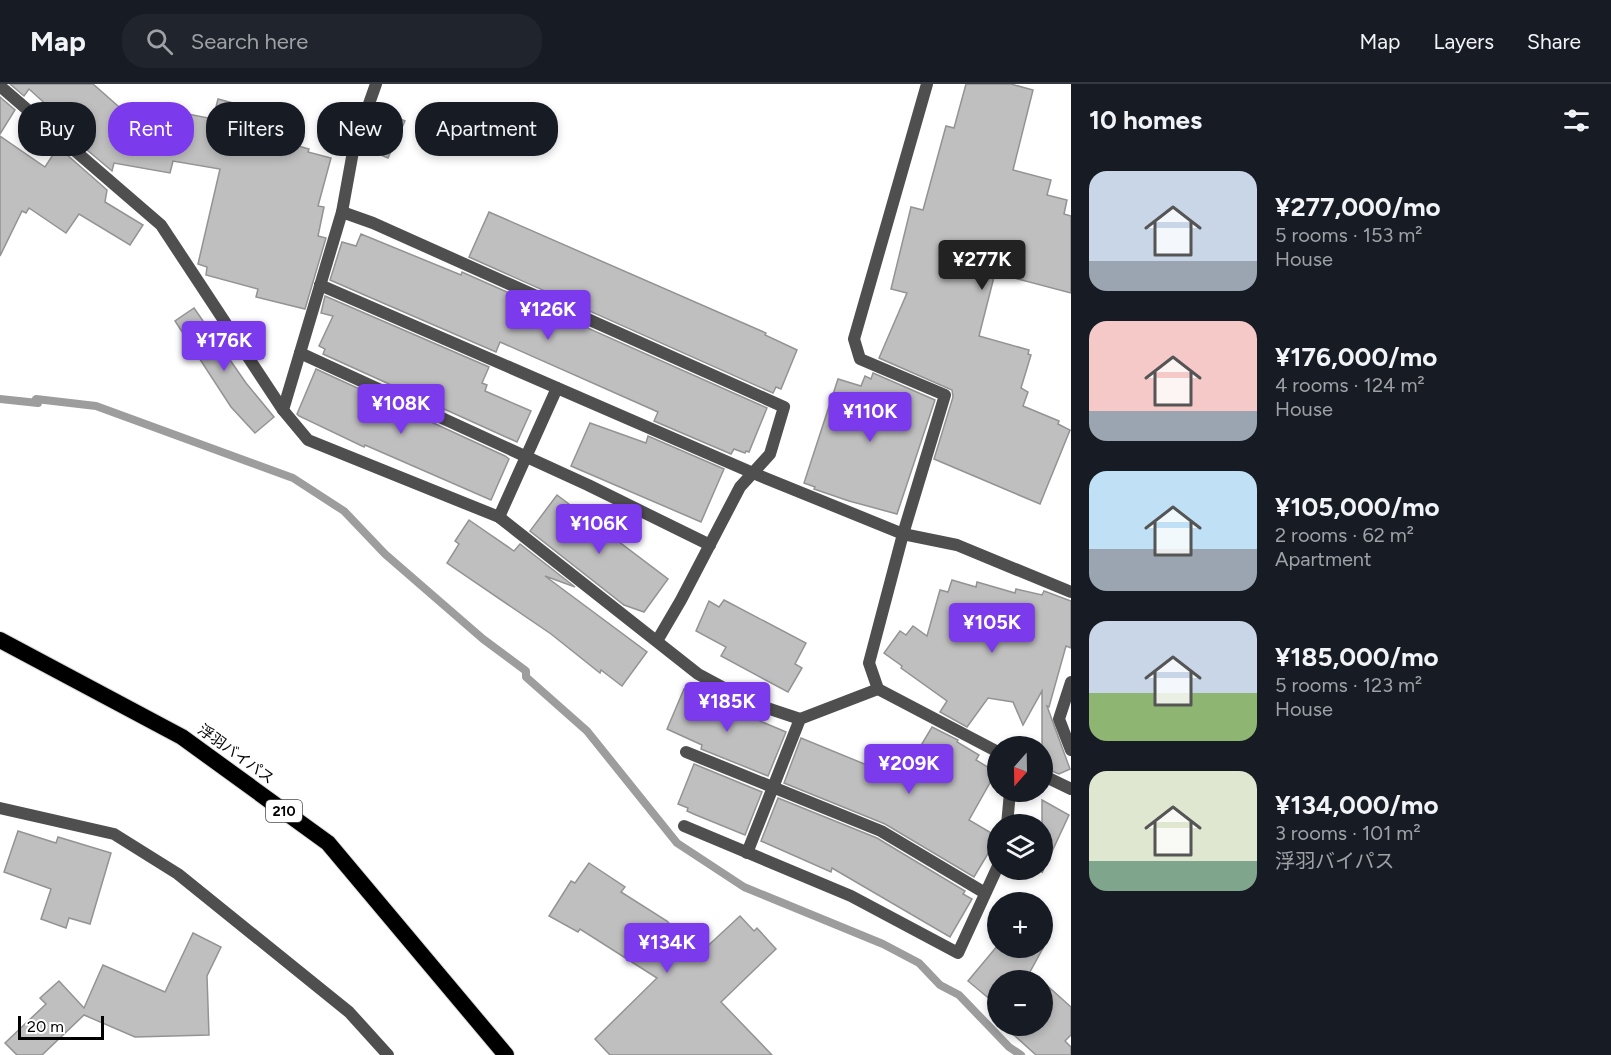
<!DOCTYPE html>
<meta charset="utf-8">
<style>
body{margin:0;font-family:Figtree,"Noto Sans JP",sans-serif;background:#20242c;color:#f1f3f6;height:100vh;display:flex;flex-direction:column;font-size:22px;white-space:nowrap}
*{box-sizing:border-box;margin:0}
p{font-size:20px;color:#9ea1a6}
.icon{flex:none;width:33px;height:33px;fill:none;stroke:currentColor;stroke-width:2;stroke-linecap:round;stroke-linejoin:round}
.map{position:relative;flex:1;overflow:hidden}
.sheet{display:flex;flex-direction:column;background:#171b24;width:540px}
.sheet>*{flex:none}
.hud{position:absolute;left:18px;top:18px;width:570px;height:54px;display:flex;gap:12px}
.needle{width:39px;rotate:200deg}
.fabs{position:absolute;left:987px;top:652px;display:grid;gap:12px}
.fabs a{display:grid;place-items:center;width:66px;height:66px;border-radius:50%;background:#171b24;box-shadow:0 3px 9px #0003;font-size:30px}
.scale{position:absolute;left:18px;bottom:15px;width:86px;box-sizing:border-box;padding-left:6px;border:3px solid #000;border-top:0;font-size:16px;line-height:21px;white-space:nowrap;color:#000;-webkit-text-stroke:4px #fff;paint-order:stroke}
.price{position:absolute;translate:-50% -51px;padding:0 14px;border-radius:6px;background:#7c3aed;color:#fff;font-size:20px;line-height:39px;filter:drop-shadow(0 2px 3px #0008)}
.price::after{content:'';position:absolute;left:50%;top:36px;width:18px;height:14px;margin-left:-9px;background:inherit;clip-path:polygon(0 0,100% 0,50% 100%)}
.price.active{background:#222;color:#fff}
ul{padding:0;list-style:none}
li{display:flex;align-items:center;gap:18px;height:150px;padding:0 18px}
li span{display:grid;place-items:center;flex:none;width:168px;height:120px;border-radius:18px;color:#555}
li>.icon{margin-inline-start:auto}
span .icon{width:72px;height:72px;fill:#fffc;stroke-width:1}
li b{font-size:26px}
h2{display:flex;justify-content:space-between;align-items:center;height:72px;padding:0 18px;font-size:26px}
.tag{padding:0 21px;border-radius:24px;background:#171b24;box-shadow:0 3px 9px #0003;font-size:21px;line-height:54px}
.tag.active{background:#7c3aed;color:#fff}
header{display:flex;align-items:center;gap:36px;box-sizing:border-box;height:84px;padding:0 30px;background:#171b24;border-bottom:2px solid #363941}
header strong{font-size:28px}
nav{display:flex;gap:33px;margin-inline-start:auto;font-size:21px}
.search{width:420px;height:54px;background:#20242c;display:flex;align-items:center;gap:15px;box-sizing:border-box;padding:0 21px;border-radius:24px;color:#9ea1a6;font-size:22px}
main{display:flex;flex:1;min-height:0}
.map>svg:first-child{display:block}
.lines{fill:none;stroke-linecap:round;stroke-linejoin:round}
.stream{stroke:#9d9d9d;stroke-width:8}
.building{fill:#bfbfbf;stroke:#939393;stroke-width:1.5}
.trunk-casing{stroke:#dbdbdb;stroke-width:18}
.service{stroke:#4f4f4f;stroke-width:12}
.minor{stroke:#4f4f4f;stroke-width:12}
.trunk{stroke:#000;stroke-width:16}
.labels{text-anchor:middle;stroke-width:4.5;stroke-linejoin:round;paint-order:stroke}
.shield{fill:#fff;stroke:#4c4c4c;stroke-width:1.5}
.shield-label{font-size:14px;font-weight:bold;fill:#000}
.street-label{font-size:15px;fill:#000;stroke:#fff}
</style>
<header>
<strong>Map</strong>
<div class="search"><svg class="icon" aria-label="search" viewBox="0 0 24 24"><circle cx="10" cy="10" r="6"/><path d="M15 15l6 6"/></svg>Search here</div>
<nav><a>Map</a><a>Layers</a><a>Share</a></nav>
</header>
<main>
<div class="map">
<svg width="1071" height="971" viewBox="0 0 1071 971">
<rect width="100%" height="100%" fill="#fff"/>
<g class="lines">
<!-- stream -->
<path class="stream" d="M0,315L38,319L36,315L96,322L293,394L344,427L385,470L483,555L526,587V593L587,647L677,759L744,803L883,860L919,879L940,901L959,911L1009,963L1021,971"/>
</g>
<!-- building -->
<g class="building">
<path d="M10,0H93L126,29L156,34L157,24L213,35L218,15L255,25L249,48L309,65L308,68L331,74L318,122L324,123L318,152L326,154L305,225L256,213L258,205L206,191L207,183L198,180L220,85L173,77L170,89L114,79L112,87L67,49L71,43L29,5L24,12Z"/>
<path d="M966,0H1011L1033,6L1013,86L1051,96L1047,111L1067,116L1064,130L1071,132V209L995,189L979,252L1029,266L1028,270L1031,271L1021,304L1028,308L1023,322L1059,337L1058,340L1070,346L1040,420L934,375L953,313L952,306L879,274L907,209L891,205L911,123L923,126L946,42L954,44Z"/>
<path d="M0,13L15,26L0,50Z"/>
<path d="M377,25L405,37L388,74L362,63Z"/>
<path d="M0,52L45,83L58,63L107,106L105,118L143,141L130,161L79,130L66,149L29,124L26,129L22,127L0,172Z"/>
<path d="M489,128L766,249L765,251L797,266L781,305L776,303L773,309L469,173Z"/>
<path d="M361,150L461,191L462,188L767,324L749,368L746,367L745,369L734,365L731,370L654,337L658,328L500,258L496,268L330,196L342,158L356,162Z"/>
<path d="M325,212L489,283L482,299L487,301L485,307L531,327L517,358L323,270L325,265L319,262L333,232L321,229Z"/>
<path d="M194,224L246,299L274,333L255,349L231,323L175,237Z"/>
<path d="M316,285L505,372L509,375L491,416L365,361L364,363L299,332L297,330Z"/>
<path d="M873,289L935,316L897,430L849,417L814,405L815,403L804,399L838,295L861,302L865,292L871,295Z"/>
<path d="M590,339L646,359L648,352L724,385L701,438L571,382Z"/>
<path d="M557,411L668,495L644,528L624,521L530,447Z"/>
<path d="M469,436L514,467L520,460L575,503L545,492L647,568L622,602L601,586L600,589L551,550L447,479L459,460L455,457Z"/>
<path d="M952,496L976,503L977,498L1015,509L1016,505L1042,511L1044,507L1071,517V564L1066,562L1049,623L1047,622L1070,685L1059,690L1042,683V607L1023,641L1013,618L988,614L967,643L940,628L947,617L901,584L902,582L884,569L900,547L906,551L913,542L927,552L940,506L948,508Z"/>
<path d="M724,516L806,559L795,580L802,584L788,608L721,572L726,563L696,547L709,517L719,523Z"/>
<path d="M684,605L786,648L768,692L701,665L702,661L667,645Z"/>
<path d="M932,643L958,656L957,658L979,671L976,676L996,688L969,736L998,753L974,793L885,740L784,699L801,654L901,695Z"/>
<path d="M694,680L762,708L745,751L696,731L687,727L688,724L678,720Z"/>
<path d="M778,714L877,754L965,807L963,810L972,815L950,853L832,784L831,788L761,757Z"/>
<path d="M1042,716L1069,731L1042,789Z"/>
<path d="M18,747L56,759L58,753L111,769L90,840L69,834L66,844L41,835L51,805L4,788Z"/>
<path d="M589,779L625,803L621,808L667,837L699,870L740,832L754,847L757,844L776,865L721,918L772,971H610L595,955L657,894L580,845L578,848L549,832L571,797L575,799Z"/>
<path d="M193,849L221,863L207,892L209,951L135,953L84,931L42,971H17L5,959L46,920L40,914L59,897L84,924L103,881L165,908Z"/>
<path d="M998,861V864H1043L1025,897H998V922L968,897Z"/>
<path d="M1042,897L1071,923V951L1065,957L1071,963V971H1036L1004,942H1042Z"/>
</g>
<g class="lines">
<!-- trunk casing -->
<g class="trunk-casing">
<path id="trunk" d="M0,556L182,653L328,759L506,971"/>
</g>
<!-- service -->
<g class="service">
<path d="M0,2L161,141L283,326"/>
<path d="M686,668L881,747L985,809"/>
</g>
<!-- minor -->
<g class="minor">
<path d="M927,0L854,255L860,275L945,311L903,450L869,579L878,605L998,668"/>
<path d="M342,128L354,62L376,0"/>
<path d="M320,201L753,389L903,450L957,461L1071,508"/>
<path d="M300,269L588,401L710,461"/>
<path d="M499,433L557,304"/>
<path d="M657,557L681,516L740,403L770,370L784,323L373,139L342,128L283,326L308,356L499,433L698,590L752,619L800,635"/>
<path d="M1071,598L1059,635L1071,666"/>
<path d="M1042,691L1071,705"/>
<path d="M0,724L114,750L178,790L349,928L388,971"/>
<path d="M1007,741L1010,708"/>
<path d="M684,742L851,812L958,869L998,782"/>
<path d="M747,769L800,635L878,605"/>
</g>
<!-- trunk -->
<use href="#trunk" class="trunk"/>
</g>
<g class="labels">
<!-- shield labels -->
<rect class="shield" x="266" y="716" width="36" height="22" rx="4.5"/>
<g class="shield-label">
<text x="284" y="732">210</text>
</g>
<!-- street labels -->
<g class="street-label">
<text transform="translate(236 670) rotate(36)" y="5">浮羽バイパス</text>
</g>
</g>
</svg>
<div class="fabs">
<a><svg class="needle" viewBox="-14 -14 28 28"><path d="M0-13l5 13h-10z" fill="#e53935"/><path d="M0 13l5-13h-10z" fill="#9ea1a6"/></svg></a>
<a><svg class="icon" aria-label="layers" viewBox="0 0 24 24"><path d="M12 4l9 5-9 5-9-5zM3 14l9 5 9-5"/></svg></a>
<a>+</a>
<a>−</a>
</div>
<div class="scale">20 m</div>
<b class="price active" style="left:982px;top:207px">¥277K</b>
<b class="price" style="left:548px;top:257px">¥126K</b>
<b class="price" style="left:224px;top:288px">¥176K</b>
<b class="price" style="left:401px;top:351px">¥108K</b>
<b class="price" style="left:870px;top:359px">¥110K</b>
<b class="price" style="left:599px;top:471px">¥106K</b>
<b class="price" style="left:992px;top:570px">¥105K</b>
<b class="price" style="left:727px;top:649px">¥185K</b>
<b class="price" style="left:909px;top:711px">¥209K</b>
<b class="price" style="left:667px;top:890px">¥134K</b>
<div class="hud">
<a class="tag">Buy</a>
<a class="tag active">Rent</a>
<a class="tag">Filters</a>
<a class="tag">New</a>
<a class="tag">Apartment</a>
</div>
</div>
<section class="sheet">
<h2>10 homes<svg class="icon" aria-label="filters" viewBox="0 0 24 24"><path d="M4 7h16M4 17h16"/><circle cx="9" cy="7" r="2"/><circle cx="15" cy="17" r="2"/></svg></h2>
<ul>
<li><span style="background:linear-gradient(#c9d6e8 75%,#9aa5b1 0)"><svg class="icon" aria-label="home" viewBox="0 0 24 24"><path d="M3 11l9-7 9 7M6 9v11h12V9"/></svg></span><div><b>¥277,000/mo</b><p>5 rooms · 153 m²</p><p>House</p></div></li>
<li><span style="background:linear-gradient(#f6c9c9 75%,#9aa5b1 0)"><svg class="icon" aria-label="home" viewBox="0 0 24 24"><path d="M3 11l9-7 9 7M6 9v11h12V9"/></svg></span><div><b>¥176,000/mo</b><p>4 rooms · 124 m²</p><p>House</p></div></li>
<li><span style="background:linear-gradient(#bfe0f5 65%,#9aa5b1 0)"><svg class="icon" aria-label="home" viewBox="0 0 24 24"><path d="M3 11l9-7 9 7M6 9v11h12V9"/></svg></span><div><b>¥105,000/mo</b><p>2 rooms · 62 m²</p><p>Apartment</p></div></li>
<li><span style="background:linear-gradient(#c9d6e8 60%,#8fb573 0)"><svg class="icon" aria-label="home" viewBox="0 0 24 24"><path d="M3 11l9-7 9 7M6 9v11h12V9"/></svg></span><div><b>¥185,000/mo</b><p>5 rooms · 123 m²</p><p>House</p></div></li>
<li><span style="background:linear-gradient(#dfe7d0 75%,#7fa58c 0)"><svg class="icon" aria-label="home" viewBox="0 0 24 24"><path d="M3 11l9-7 9 7M6 9v11h12V9"/></svg></span><div><b>¥134,000/mo</b><p>3 rooms · 101 m²</p><p>浮羽バイパス</p></div></li>
</ul>
</section>
</main>
